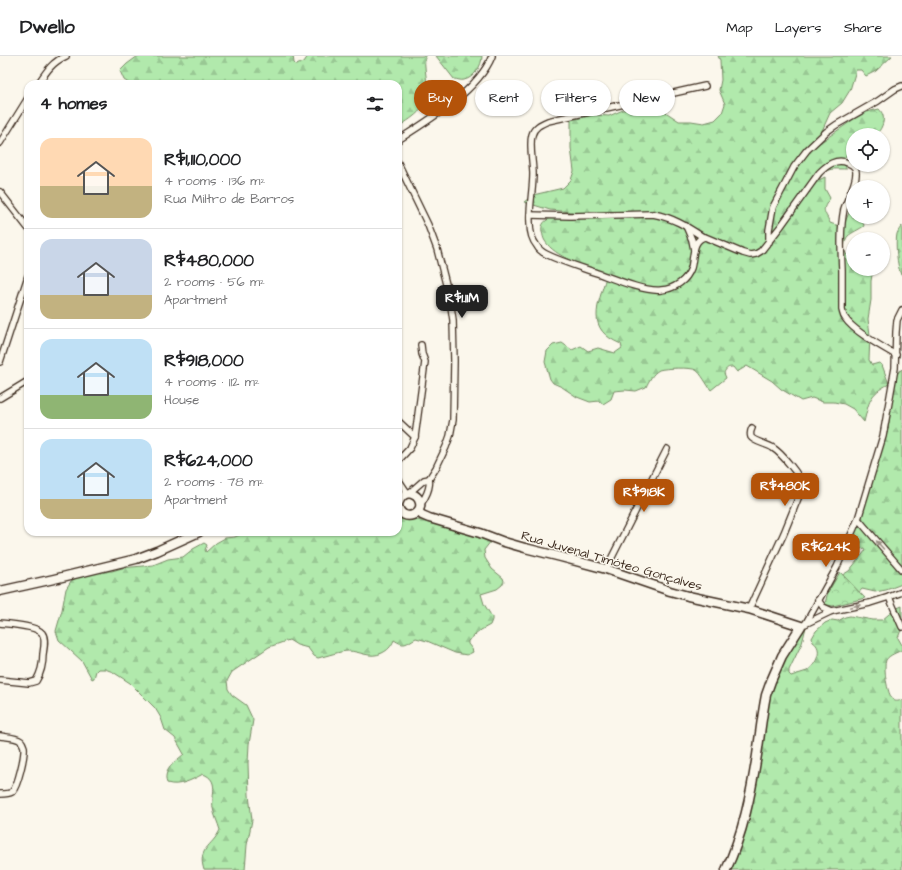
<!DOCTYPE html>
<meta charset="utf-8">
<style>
body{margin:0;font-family:"Architects Daughter",sans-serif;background:#f6f6f6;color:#202124;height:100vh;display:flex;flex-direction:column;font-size:15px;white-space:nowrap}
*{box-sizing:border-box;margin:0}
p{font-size:13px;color:#757577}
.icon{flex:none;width:22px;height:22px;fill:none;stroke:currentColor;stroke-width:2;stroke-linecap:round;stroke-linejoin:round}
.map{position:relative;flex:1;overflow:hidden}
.details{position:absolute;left:24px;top:24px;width:378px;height:456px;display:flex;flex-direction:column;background:#fff;border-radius:12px;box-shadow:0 1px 3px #0004}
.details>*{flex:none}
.banner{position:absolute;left:414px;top:24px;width:380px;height:36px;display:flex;gap:8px}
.fabs{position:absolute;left:846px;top:72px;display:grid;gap:8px}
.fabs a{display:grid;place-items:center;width:44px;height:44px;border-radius:50%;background:#fff;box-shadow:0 1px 3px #0004;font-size:20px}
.price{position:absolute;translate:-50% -34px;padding:0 9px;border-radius:8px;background:#b45309;color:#fff;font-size:13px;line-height:26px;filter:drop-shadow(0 1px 2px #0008)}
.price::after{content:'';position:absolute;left:50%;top:24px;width:12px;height:9px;margin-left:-6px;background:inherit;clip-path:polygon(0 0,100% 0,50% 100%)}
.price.current{background:#222;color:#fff}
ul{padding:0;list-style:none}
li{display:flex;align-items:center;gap:12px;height:100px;padding:0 16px}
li+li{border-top:1px solid #e0e0e0}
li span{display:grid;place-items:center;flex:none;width:112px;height:80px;border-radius:12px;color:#555}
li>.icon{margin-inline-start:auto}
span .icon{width:48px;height:48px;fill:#fffc;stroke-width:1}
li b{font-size:17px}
h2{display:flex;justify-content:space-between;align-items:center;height:48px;padding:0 16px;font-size:17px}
.pill{padding:0 14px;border-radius:18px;background:#fff;box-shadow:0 1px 3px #0004;font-size:14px;line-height:36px}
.pill.current{background:#b45309;color:#fff}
header{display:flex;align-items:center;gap:24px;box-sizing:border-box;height:56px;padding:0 20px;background:#fff;border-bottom:1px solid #e0e0e0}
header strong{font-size:19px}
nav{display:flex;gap:22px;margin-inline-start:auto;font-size:14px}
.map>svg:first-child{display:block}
.forest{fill:url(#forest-firs);stroke:#768a65}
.park{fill:url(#park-crowns);stroke:#768a65}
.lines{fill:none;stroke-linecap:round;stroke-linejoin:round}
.street-casing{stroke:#3b2a1e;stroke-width:8}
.secondary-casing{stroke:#3b2a1e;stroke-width:11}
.street{stroke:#fbf7ec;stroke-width:5.5}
.secondary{stroke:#fbf7ec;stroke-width:8}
.oneway{fill:#9b9085}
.labels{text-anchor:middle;stroke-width:3;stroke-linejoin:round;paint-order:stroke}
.street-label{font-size:13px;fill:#3b2a1e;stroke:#fbf7ec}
</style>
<header>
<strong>Dwello</strong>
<nav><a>Map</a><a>Layers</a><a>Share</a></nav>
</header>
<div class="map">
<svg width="902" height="814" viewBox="0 0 902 814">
<defs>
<pattern id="forest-firs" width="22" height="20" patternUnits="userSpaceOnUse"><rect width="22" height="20" fill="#b1e9ac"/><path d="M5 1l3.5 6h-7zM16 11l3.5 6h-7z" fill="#99c894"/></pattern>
<pattern id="park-crowns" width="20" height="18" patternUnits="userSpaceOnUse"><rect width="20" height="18" fill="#b1e9ac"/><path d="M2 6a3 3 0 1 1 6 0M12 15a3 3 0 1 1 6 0" fill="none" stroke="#99c894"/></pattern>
</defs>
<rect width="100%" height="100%" fill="#fbf7ec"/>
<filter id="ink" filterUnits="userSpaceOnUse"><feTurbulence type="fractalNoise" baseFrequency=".025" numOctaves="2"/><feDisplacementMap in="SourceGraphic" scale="8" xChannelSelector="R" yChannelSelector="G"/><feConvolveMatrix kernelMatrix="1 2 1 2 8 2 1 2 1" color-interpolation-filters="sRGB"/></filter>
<g filter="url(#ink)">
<!-- forest -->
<g class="forest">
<path d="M138,0H293L294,7L296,9L304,6L308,0H425C424,10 426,18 427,28C431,51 415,60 398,71V28H130L124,24L120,15L127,8Z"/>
<path d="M436,0H482C482,10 474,22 464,24C461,25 457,23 454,23Z"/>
<path d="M718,0H892L876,15L866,20L861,14H856L850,34L842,47L830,57L817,86L819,87L824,84L854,63L867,56L879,53C887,61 883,71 876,79H853V92L848,97L842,105L846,111V113C832,113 826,111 819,124L825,121V133L830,142C821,155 824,154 830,167C836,169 840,171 844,168L853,148V161H862L864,170C860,173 851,177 848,180C844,184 843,195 847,199C848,200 851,200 853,200V213H873L871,225V244L868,263L870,279L869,304L872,309L879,307L882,309L889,328L893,321L902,313V528L886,534L875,536L862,533L856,540L831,541L829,534L833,526L839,521L849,515L866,494L865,492L856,494L852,493L851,486L854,473L865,447L888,374L892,342L891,332L889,328C869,338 869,346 864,366L853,353L844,348L834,346H823L812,342L801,345L781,333L772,325L747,310L737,316L733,311C728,311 726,312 724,317L726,322L711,334C707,329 701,317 696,314C691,311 665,312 659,314C652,318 649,325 646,331L636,335L625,334L614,335L611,343L603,348L599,345L590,346L577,341L562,331L553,327L550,323L545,306L547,295L553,289L562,287L572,294L581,290L588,295L598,292L615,297L622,292L621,288C585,273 598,250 606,221L600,217C583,209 555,201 545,185C543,182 543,179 542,176C539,160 561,160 572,158L573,156L550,154L524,146L533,139L563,132L571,124L574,115L571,92V64L593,59L609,60L623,54L636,52L664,55L679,65H691L704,67L715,64L722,57L725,48L719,34L721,24L720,4Z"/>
<path d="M902,170V218L901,219C897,210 895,187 897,178C898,175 900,172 902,170Z"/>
<path d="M398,460L451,471L491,485L484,494L485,502L492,513L503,522L504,525L502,529L497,533L481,538L484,548L492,561V564L490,569L481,574L468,585V588L472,593L473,596L467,599L455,597L427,585L416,582C405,588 405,591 394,584C391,591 388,594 382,597C370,603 360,595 348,595C341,595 326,600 318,602L314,600L308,592L297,589L289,584L269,591L232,616L227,625L228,633L232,639L246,649L253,664L249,688L248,707L249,739L252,764L247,789L245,814H204C197,792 212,791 220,774C218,767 214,759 213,752C211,739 220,724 203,718C192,724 179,731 167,727C162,714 176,705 184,698L175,682L165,674L161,662L155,652L130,627L113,616L105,613H98L96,615L94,622L92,623L82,605L59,584L56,575L62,554L66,533L71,525L80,520L97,515H112L122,512L153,509L168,503L183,501L193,493L204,487L207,489L205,494L206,496L216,487L225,482L235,481L245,476H398Z"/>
<path d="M902,550V571L898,582L902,589V594C898,596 889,599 886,604C883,611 887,638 893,644C896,646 899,645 902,644V814H728L754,712L752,702L758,689L766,631L803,570L806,571L802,587L789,614V618L791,620C796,618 802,617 807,615C816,609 824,593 813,586L812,582L816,575L825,567L832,564L838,565L845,561L850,560L873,564H882L895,553Z"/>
</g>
<!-- park -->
<path class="park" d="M840,516L865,542L833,550L827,549L825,547L828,536Z"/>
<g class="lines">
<!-- street casing -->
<g class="street-casing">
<g id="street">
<path d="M38,28C46,16 52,6 66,0"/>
<path d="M705,30L548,65C541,68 534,71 532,79C529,90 533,106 533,118C533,134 529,151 530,167C530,174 532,184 537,190C539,194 542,196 546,198C562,206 580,211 597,217C614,223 645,236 661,234C675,233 687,224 691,212C694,201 692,183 705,181L743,197L750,199L756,198L761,195L781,170L819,117C827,109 836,102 848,107C851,108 854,110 855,112C860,121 847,143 844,153C840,173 841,193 842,214C842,227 842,240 842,254C843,257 843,260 845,262C853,275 882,291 896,299"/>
<path d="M398,84C428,65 479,34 492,0"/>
<path d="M0,87L28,42"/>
<path d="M398,107L428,169L437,193L450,244L453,264L454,305L453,364L450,380L446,391L436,412L429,423L424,424L408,438L398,423"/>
<path d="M0,136L28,172"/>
<path d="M530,159L570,160L653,158C674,162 686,170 703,181"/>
<path d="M686,170L692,184L694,194"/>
<path d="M769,186V174L773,151L794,111L807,94L826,76L836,69L878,45L895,33L902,30"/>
<path d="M0,306L28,220"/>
<path d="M0,342L28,325"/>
<path d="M398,365L415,381"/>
<path d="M398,405L410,392L415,381L425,306L422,298L421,289"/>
<path d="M420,449C425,443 431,431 429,423"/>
<path d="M858,463L902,514"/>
<path d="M606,513L667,393"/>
<path d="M889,541L902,571"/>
<path d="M818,544L823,551L832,555"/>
<path d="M749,553L784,477L801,435C801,433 802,430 802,429C801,420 781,397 773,392C768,388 754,386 751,381C750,378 751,374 752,372"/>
<path d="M0,567C8,568 37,570 42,577C46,582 44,592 43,598C43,608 41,617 36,625L29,627L0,624"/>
<path d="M806,567L837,511L858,463L883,380L895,312L896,276L897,264L902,254"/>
<path d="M805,568L832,555L870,547L889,541L902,536"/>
<path d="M0,680C6,681 16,681 21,685C23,687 23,689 24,691C25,699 18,730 12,736C9,738 4,738 0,738"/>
</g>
</g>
<!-- secondary casing -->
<g class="secondary-casing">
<g id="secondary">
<path d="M398,448C400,441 405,436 412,438C415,439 418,441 419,444C426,458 402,468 398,450"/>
<path d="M418,455L422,459L429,462L480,477L504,486L525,492L561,501L606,513L670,535L688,540L749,553L801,570L782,600L771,625L766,639C762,659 760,679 757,699C751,738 743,778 726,814"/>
<path d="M0,535L54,523L136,503L157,495L199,476"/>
</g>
</g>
<!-- street -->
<use href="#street" class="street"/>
<!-- secondary -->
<use href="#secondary" class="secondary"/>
</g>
<!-- one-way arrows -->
<defs><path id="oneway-solid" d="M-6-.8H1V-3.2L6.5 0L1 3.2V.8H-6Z"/></defs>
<g class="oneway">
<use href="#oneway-solid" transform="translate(880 489) rotate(-131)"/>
<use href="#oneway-solid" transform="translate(855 550) rotate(-12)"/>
</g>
</g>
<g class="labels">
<!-- street labels -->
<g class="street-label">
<text transform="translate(612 504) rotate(16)" y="5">Rua Juvenal Timóteo Gonçalves</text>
</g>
</g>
</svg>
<div class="fabs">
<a><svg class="icon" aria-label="locate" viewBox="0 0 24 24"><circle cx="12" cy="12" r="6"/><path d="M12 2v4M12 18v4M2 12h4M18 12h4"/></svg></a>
<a>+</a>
<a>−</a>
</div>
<b class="price current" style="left:462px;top:263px">R$1.11M</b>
<b class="price" style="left:785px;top:451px">R$480K</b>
<b class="price" style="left:644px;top:457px">R$918K</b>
<b class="price" style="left:826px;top:512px">R$624K</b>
<div class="banner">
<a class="pill current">Buy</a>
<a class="pill">Rent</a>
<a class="pill">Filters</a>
<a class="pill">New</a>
</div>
<section class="details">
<h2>4 homes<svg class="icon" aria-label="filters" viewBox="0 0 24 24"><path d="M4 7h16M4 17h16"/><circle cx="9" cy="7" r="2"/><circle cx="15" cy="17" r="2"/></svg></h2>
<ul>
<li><span style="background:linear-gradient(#ffd9b3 60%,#c2b280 0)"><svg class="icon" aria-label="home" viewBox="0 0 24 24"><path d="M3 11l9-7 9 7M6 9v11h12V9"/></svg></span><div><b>R$1,110,000</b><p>4 rooms · 136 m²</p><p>Rua Miltro de Barros</p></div></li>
<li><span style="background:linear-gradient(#c9d6e8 70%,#c2b280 0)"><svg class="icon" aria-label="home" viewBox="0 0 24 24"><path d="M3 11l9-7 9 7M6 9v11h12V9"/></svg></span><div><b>R$480,000</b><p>2 rooms · 56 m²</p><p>Apartment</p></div></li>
<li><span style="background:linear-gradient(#bfe0f5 70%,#8fb573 0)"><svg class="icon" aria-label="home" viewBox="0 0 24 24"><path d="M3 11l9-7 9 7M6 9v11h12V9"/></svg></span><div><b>R$918,000</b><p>4 rooms · 112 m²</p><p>House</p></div></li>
<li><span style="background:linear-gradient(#bfe0f5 75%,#c2b280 0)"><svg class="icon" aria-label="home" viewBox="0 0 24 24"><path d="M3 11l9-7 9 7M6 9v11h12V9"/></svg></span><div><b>R$624,000</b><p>2 rooms · 78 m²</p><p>Apartment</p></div></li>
</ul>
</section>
</div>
